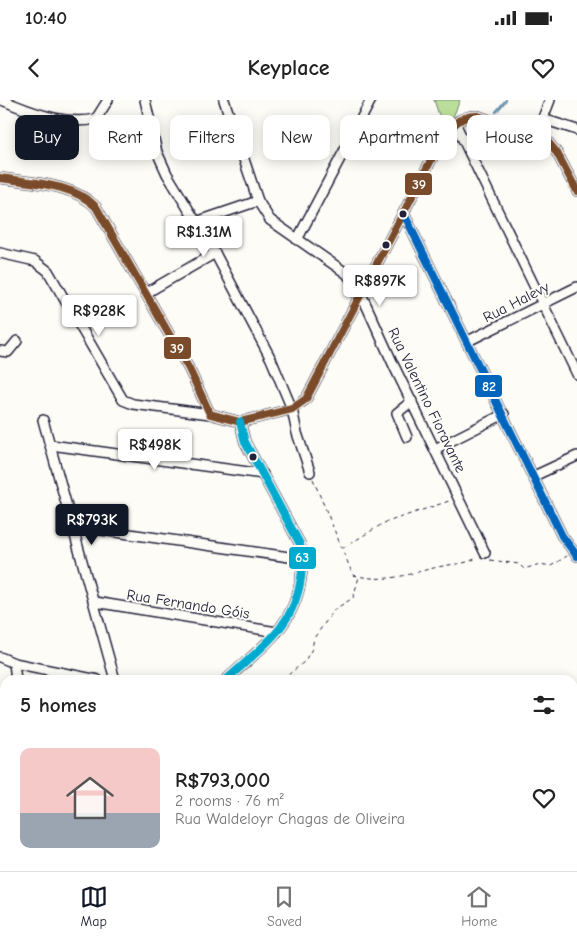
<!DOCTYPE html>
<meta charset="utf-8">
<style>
body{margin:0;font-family:"Comic Neue",sans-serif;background:#f2f2f2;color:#222;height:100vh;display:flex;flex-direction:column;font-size:19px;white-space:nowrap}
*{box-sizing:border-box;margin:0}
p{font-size:16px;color:#767676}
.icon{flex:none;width:28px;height:28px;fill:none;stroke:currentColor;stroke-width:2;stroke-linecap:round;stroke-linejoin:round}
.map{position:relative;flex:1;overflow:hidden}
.side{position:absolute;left:0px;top:575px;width:578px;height:196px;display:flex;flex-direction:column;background:#fff;border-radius:15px 15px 0 0;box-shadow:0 2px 12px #0003}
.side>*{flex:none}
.guide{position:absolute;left:15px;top:15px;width:548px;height:45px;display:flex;gap:10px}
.price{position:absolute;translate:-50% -42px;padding:0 11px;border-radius:5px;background:#fff;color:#222;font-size:16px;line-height:32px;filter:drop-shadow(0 1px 2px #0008)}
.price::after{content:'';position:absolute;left:50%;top:30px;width:15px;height:11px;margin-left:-8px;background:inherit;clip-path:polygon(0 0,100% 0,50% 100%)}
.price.on{background:#111827;color:#fff}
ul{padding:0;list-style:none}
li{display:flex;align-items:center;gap:15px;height:125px;padding:0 20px}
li+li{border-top:1px solid #e0e0e0}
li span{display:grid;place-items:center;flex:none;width:140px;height:100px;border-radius:10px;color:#555}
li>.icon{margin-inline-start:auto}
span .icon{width:60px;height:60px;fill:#fffc;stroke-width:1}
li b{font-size:21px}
h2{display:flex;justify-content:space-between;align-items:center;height:60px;padding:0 20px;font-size:21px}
.tag{padding:0 18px;border-radius:10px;background:#fff;box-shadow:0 2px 12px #0003;font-size:18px;line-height:45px}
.tag.on{background:#111827;color:#fff}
.status{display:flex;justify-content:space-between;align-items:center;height:35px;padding:0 25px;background:#fff;direction:ltr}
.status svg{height:14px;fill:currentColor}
header{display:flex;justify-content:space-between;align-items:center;height:65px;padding:0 20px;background:#fff;font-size:22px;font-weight:600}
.tabs{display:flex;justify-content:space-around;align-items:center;height:70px;border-top:1px solid #e0e0e0;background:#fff;font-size:14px;color:#767676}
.tabs a{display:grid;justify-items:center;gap:2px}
.tabs .on{color:#111827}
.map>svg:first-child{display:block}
.built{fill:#f8e6df}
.green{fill:#bce09b;stroke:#6f816b}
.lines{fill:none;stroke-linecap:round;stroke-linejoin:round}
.stream{stroke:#6891ac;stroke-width:2.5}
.minor-casing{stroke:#22223b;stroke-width:12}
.path{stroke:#22223b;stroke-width:1;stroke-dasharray:4 4;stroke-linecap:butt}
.minor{stroke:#fdfcf7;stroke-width:9}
.bus-1-casing{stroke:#fdfcf7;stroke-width:11}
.bus-2-casing{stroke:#fdfcf7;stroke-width:11}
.bus-3-casing{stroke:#fdfcf7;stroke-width:11}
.bus-1{stroke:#7a4b2a;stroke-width:8}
.bus-2{stroke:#0065bd;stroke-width:8}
.bus-3{stroke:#00a9ce;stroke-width:8}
.bus-dot{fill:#22223b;stroke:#fdfcf7;stroke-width:2}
.labels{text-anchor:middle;stroke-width:4;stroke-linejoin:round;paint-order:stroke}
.street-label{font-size:15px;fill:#22223b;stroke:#fdfcf7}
.line-badge{stroke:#fdfcf7;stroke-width:2}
.badge-label{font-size:14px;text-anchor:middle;font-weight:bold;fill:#fff}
</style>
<div class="status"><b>10:40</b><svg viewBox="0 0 49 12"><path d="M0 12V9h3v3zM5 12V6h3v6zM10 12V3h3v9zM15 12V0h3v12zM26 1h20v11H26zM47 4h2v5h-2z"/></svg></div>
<header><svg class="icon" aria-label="back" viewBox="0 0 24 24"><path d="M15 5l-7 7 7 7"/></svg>Keyplace<svg class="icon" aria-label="heart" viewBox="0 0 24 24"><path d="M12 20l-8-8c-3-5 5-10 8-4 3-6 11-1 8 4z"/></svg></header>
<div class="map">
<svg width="577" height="771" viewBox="0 0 577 771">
<rect width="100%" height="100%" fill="#fdfcf7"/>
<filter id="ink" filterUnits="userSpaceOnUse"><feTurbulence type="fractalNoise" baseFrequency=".02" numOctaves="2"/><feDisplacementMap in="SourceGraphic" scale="10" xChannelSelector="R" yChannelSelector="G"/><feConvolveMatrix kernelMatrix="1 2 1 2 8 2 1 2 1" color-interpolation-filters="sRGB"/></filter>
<g filter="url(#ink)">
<!-- built -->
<path class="built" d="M226,766H291L292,771H225Z"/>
<!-- green -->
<g class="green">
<path d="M434,0H460L451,22L440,18Z"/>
<path d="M577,644V771H516L518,766H572V650Z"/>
<path d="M128,766H189V771H129Z"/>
</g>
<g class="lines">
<!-- stream -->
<path class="stream" d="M496,12L506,0"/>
<!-- minor casing -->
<g class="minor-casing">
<g id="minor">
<path d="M2,0C30,12 66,26 96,19L108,0"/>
<path d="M145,0L157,52L167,74L215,153L271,259L292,309L297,333L310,372"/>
<path d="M224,0L258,101L270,120L346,173L358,187L394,266L485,453"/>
<path d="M543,19L577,30"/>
<path d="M455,23L577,274"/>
<path d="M536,36L550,0"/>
<path d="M0,78C32,83 72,83 96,107L189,269L210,314L240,322L292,309L306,299L440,43C450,27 459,15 478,16L547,41L557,53L577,91"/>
<path d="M404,114L562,436L577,456"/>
<path d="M196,122L258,101"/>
<path d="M297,140L371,0"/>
<path d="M0,153L35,161L48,171L123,300L133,304L210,314"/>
<path d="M146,193L215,153"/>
<path d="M468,241L577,187"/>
<path d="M0,251L8,252L17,241"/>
<path d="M43,320L115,580"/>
<path d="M407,337L397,313L412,301"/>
<path d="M51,345L263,374"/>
<path d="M435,349L504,314"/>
<path d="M534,376L577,356"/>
<path d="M74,426L303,459"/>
<path d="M95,502L277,532"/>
<path d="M0,557L14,563L98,580"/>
<path d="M14,563L16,580"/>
<path d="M226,580C260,548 294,528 301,478C303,466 303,455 300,444L245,342L240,322"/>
<path d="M0,686L5,712"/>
<path d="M15,766L16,771"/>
<path d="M93,766L94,771"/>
</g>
</g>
<!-- path -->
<g class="path">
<path d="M313,379L353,475C392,484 407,473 443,466C458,463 462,465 477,458"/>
<path d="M343,448L384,423L449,401"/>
<path d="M490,460L519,464L524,469L540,464L551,466L567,456"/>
<path d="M282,580L304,562L312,549L314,538L335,509L353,498L359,477"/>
<path d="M217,771L218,766"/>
</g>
<!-- minor -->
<use href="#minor" class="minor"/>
<!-- bus-1 casing -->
<g class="bus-1-casing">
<path id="bus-1" d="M0,78C32,83 72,83 96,107L189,269L210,314L240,322L292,309L306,299L440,43C450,27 459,15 478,16L547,41L557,53L577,91"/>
</g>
<!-- bus-2 casing -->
<g class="bus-2-casing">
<path id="bus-2" d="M404,114L562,436L577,456"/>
</g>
<!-- bus-3 casing -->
<g class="bus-3-casing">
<path id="bus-3" d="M226,580C260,548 294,528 301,478C303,466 303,455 300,444L245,342L240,322"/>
</g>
<!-- bus-1 -->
<use href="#bus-1" class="bus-1"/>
<!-- bus-2 -->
<use href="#bus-2" class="bus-2"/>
<!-- bus-3 -->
<use href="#bus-3" class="bus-3"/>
</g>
</g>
<!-- markers -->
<g class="bus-dot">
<circle cx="403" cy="114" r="4.5"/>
<circle cx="386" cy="145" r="4.5"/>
<circle cx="253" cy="357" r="4.5"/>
</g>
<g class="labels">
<!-- street labels -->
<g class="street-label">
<text transform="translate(516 202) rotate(-27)" y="5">Rua Halevy</text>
<text transform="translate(427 300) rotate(64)" y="5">Rua Valentino Fioravante</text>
<text transform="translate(188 504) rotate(9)" y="5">Rua Fernando Góis</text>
</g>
</g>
<g class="line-badge">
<rect x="404" y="72" width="29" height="24" rx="5" fill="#7a4b2a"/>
<rect x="163" y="236" width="29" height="24" rx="5" fill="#7a4b2a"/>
<rect x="474" y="274" width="29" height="24" rx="5" fill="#0065bd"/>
<rect x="288" y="446" width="29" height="24" rx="5" fill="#00a9ce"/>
</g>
<g class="badge-label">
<text x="419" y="89">39</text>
<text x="177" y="253">39</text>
<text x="489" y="291">82</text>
<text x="302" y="462">63</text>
</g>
</svg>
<b class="price" style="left:204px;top:158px">R$1.31M</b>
<b class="price" style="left:380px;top:207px">R$897K</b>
<b class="price" style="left:99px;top:237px">R$928K</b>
<b class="price" style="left:155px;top:371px">R$498K</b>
<b class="price on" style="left:92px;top:446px">R$793K</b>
<div class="guide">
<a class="tag on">Buy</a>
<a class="tag">Rent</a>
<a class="tag">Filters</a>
<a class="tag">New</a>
<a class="tag">Apartment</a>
<a class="tag">House</a>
</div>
<section class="side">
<h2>5 homes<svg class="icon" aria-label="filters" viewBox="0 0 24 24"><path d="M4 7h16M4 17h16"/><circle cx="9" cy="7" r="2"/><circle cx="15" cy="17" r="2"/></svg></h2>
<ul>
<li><span style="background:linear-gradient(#f6c9c9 65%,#9aa5b1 0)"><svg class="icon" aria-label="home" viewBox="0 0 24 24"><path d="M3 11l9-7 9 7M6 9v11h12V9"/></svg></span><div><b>R$793,000</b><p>2 rooms · 76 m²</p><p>Rua Waldeloyr Chagas de Oliveira</p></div><svg class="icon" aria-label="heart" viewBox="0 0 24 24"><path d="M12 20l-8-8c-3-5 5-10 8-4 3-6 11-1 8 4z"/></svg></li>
</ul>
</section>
</div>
<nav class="tabs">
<a class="on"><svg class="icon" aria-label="map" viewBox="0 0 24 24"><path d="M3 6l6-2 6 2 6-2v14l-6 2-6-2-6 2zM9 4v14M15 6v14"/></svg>Map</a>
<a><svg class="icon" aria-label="saved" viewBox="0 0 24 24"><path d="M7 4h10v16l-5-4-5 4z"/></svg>Saved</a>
<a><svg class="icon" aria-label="home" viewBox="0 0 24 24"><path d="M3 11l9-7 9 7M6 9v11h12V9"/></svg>Home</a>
</nav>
